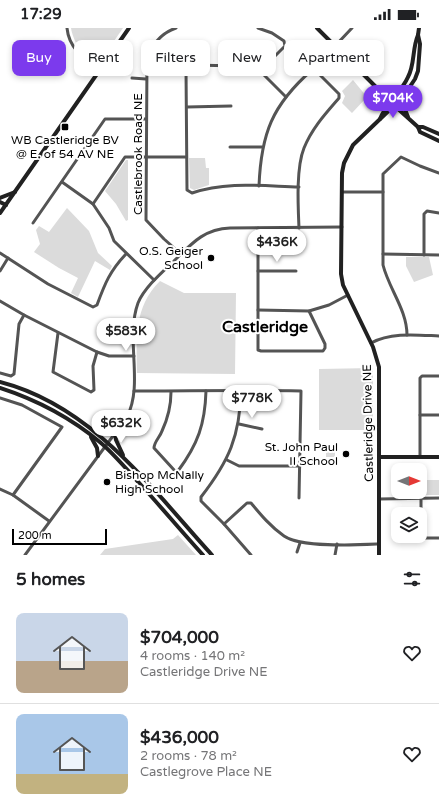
<!DOCTYPE html>
<meta charset="utf-8">
<style>
body{margin:0;font-family:"Varela Round",sans-serif;background:#f2f2f2;color:#202124;height:100vh;display:flex;flex-direction:column;font-size:15px;white-space:nowrap}
*{box-sizing:border-box;margin:0}
p{font-size:13px;color:#757577}
.icon{flex:none;width:22px;height:22px;fill:none;stroke:currentColor;stroke-width:2;stroke-linecap:round;stroke-linejoin:round}
.map{position:relative;height:527px;overflow:hidden}
.panel{display:flex;flex-direction:column;background:#fff;flex:1}
.panel>*{flex:none}
.guide{position:absolute;left:12px;top:12px;width:415px;height:36px;display:flex;gap:8px}
.needle{width:26px;rotate:90deg}
.buttons{position:absolute;left:391px;top:435px;display:grid;gap:8px}
.buttons a{display:grid;place-items:center;width:36px;height:36px;border-radius:8px;background:#fff;box-shadow:0 2px 6px #0003;font-size:20px}
.scale{position:absolute;left:12px;bottom:10px;width:95px;box-sizing:border-box;padding-left:4px;border:2px solid #000;border-top:0;font-size:11px;line-height:14px;white-space:nowrap;color:#000;-webkit-text-stroke:3px #fff;paint-order:stroke}
.price{position:absolute;translate:-50% -34px;padding:0 9px;border-radius:14px;background:#fff;color:#222;font-size:13px;line-height:26px;filter:drop-shadow(0 1px 2px #0008)}
.price::after{content:'';position:absolute;left:50%;top:24px;width:12px;height:9px;margin-left:-6px;background:inherit;clip-path:polygon(0 0,100% 0,50% 100%)}
.price.on{background:#7c3aed;color:#fff}
ul{padding:0;list-style:none}
li{display:flex;align-items:center;gap:12px;height:100px;padding:0 16px}
li+li{border-top:1px solid #e0e0e0}
li span{display:grid;place-items:center;flex:none;width:112px;height:80px;border-radius:8px;color:#555}
li>.icon{margin-inline-start:auto}
span .icon{width:48px;height:48px;fill:#fffc;stroke-width:1}
li b{font-size:17px}
h2{display:flex;justify-content:space-between;align-items:center;height:48px;padding:0 16px;font-size:17px}
.pill{padding:0 14px;border-radius:8px;background:#fff;box-shadow:0 2px 6px #0003;font-size:14px;line-height:36px}
.pill.on{background:#7c3aed;color:#fff}
.status{display:flex;justify-content:space-between;align-items:center;height:28px;padding:0 20px;background:#fff;direction:ltr}
.status svg{height:11px;fill:currentColor}
.map>svg:first-child{display:block}
.green{fill:#dbdbdb}
.lines{fill:none;stroke-linecap:round;stroke-linejoin:round}
.street{stroke:#545454;stroke-width:3}
.secondary{stroke:#212121;stroke-width:4}
.poi-dot{fill:#000;stroke:#fff;stroke-width:1.5}
.labels{text-anchor:middle;stroke-width:4;stroke-linejoin:round;paint-order:stroke}
.poi-label{font-size:12px;fill:#000;stroke:#fff;text-anchor:end}
.street-label{font-size:12px;fill:#000;stroke:#fff}
.district-label{font-size:16px;font-weight:bold;fill:#000;stroke:#fff}
</style>
<div class="status"><b>17:29</b><svg viewBox="0 0 49 12"><path d="M0 12V9h3v3zM5 12V6h3v6zM10 12V3h3v9zM15 12V0h3v12zM26 1h20v11H26zM47 4h2v5h-2z"/></svg></div>
<div class="map">
<svg width="439" height="527" viewBox="0 0 439 527">
<rect width="100%" height="100%" fill="#fff"/>
<!-- green -->
<g class="green">
<path d="M71,0H123L103,29C86,40 73,13 71,0Z"/>
<path d="M353,52L367,69L352,85L342,75L345,68L342,63Z"/>
<path d="M189,130H205L206,140H209V157L194,162L190,160Z"/>
<path d="M126,132H128V192L126,193L116,176L105,163Z"/>
<path d="M67,180L89,203L98,225L112,238L110,242L95,233L78,269L71,265L78,250L59,240L34,224L40,216L36,202L39,198L49,204Z"/>
<path d="M406,229H429L433,247L414,254L406,238Z"/>
<path d="M160,253L184,265H236L235,346L137,345C137,311 133,280 160,253Z"/>
<path d="M373,340V402H319V341Z"/>
<rect x="326" y="416" width="9" height="13"/>
<path d="M420,452H439V467H415V464H420Z"/>
<path d="M178,507L196,527H100L105,521L173,511Z"/>
</g>
<g class="lines">
<!-- street -->
<g class="street">
<path d="M67,0C69,21 84,30 100,41"/>
<path d="M176,0C161,5 152,17 147,31L146,192L164,211L181,226"/>
<path d="M258,0L272,5L284,13L285,18L260,43"/>
<path d="M335,18L352,0"/>
<path d="M132,50L146,51"/>
<path d="M286,69L260,43L242,38L190,37L186,41L187,162L192,165C226,153 263,158 299,159"/>
<path d="M187,79L231,78"/>
<path d="M230,119H262"/>
<path d="M62,154L93,176L109,200L114,213L154,252"/>
<path d="M259,158C261,106 272,77 312,42L316,43L339,66V70C326,85 312,100 304,120C296,140 298,177 299,200"/>
<path d="M342,164H383"/>
<path d="M93,176L125,129H186"/>
<path d="M33,195L105,91H146"/>
<path d="M258,200V322L261,323H323L325,320V316L309,283"/>
<path d="M0,225L48,256L93,279L97,277C105,255 110,243 126,226"/>
<path d="M383,226L439,227"/>
<path d="M424,227V186L427,183L439,185"/>
<path d="M0,243L8,230"/>
<path d="M258,243H296"/>
<path d="M0,273L24,287L97,324L109,328H134"/>
<path d="M258,282L309,283L329,277L348,267"/>
<path d="M58,305L53,344L91,364L94,362L93,338L97,324"/>
<path d="M407,307C407,282 389,261 383,237V146L401,129L420,138L439,145"/>
<path d="M371,315C391,304 417,307 439,308"/>
<path d="M0,345L11,348L14,346L19,296L24,287"/>
<path d="M241,362C240,408 229,433 201,469V473L224,496L251,527"/>
<path d="M134,363C190,363 245,362 301,363L299,470"/>
<path d="M171,364C171,378 168,390 162,403C160,409 154,414 154,420L175,443H178C198,416 205,396 206,363"/>
<path d="M0,370L22,377L62,399L13,467"/>
<path d="M420,387H439"/>
<path d="M239,396L262,401"/>
<path d="M420,429V350L422,348H439"/>
<path d="M227,432L239,438H300"/>
<path d="M0,461L13,467L49,493"/>
<path d="M421,470V508L423,510H439"/>
<path d="M379,471L439,470"/>
<path d="M224,496L247,475H251C261,487 271,499 284,508C301,520 357,517 379,516"/>
<path d="M297,524L300,515"/>
<path d="M25,527L127,389C144,356 125,311 138,275C145,258 166,241 178,229C194,213 206,201 230,200L342,199"/>
<path d="M335,527L337,516"/>
</g>
<!-- secondary -->
<g class="secondary">
<path d="M317,0L397,80L418,99L420,104L439,113"/>
<path d="M403,69L404,79L408,89"/>
<path d="M380,91C386,75 401,65 408,49C415,36 412,21 418,7"/>
<path d="M418,99H423L439,106"/>
<path d="M0,170L15,164"/>
<path d="M0,174L6,177"/>
<path d="M0,185L129,0"/>
<path d="M0,354C93,378 150,459 212,527"/>
<path d="M0,360C37,372 71,390 101,415C115,427 128,443 141,457C162,480 182,504 203,527"/>
<path d="M115,405L116,412L123,427"/>
<path d="M91,409L97,420L98,428"/>
<path d="M379,429H439"/>
<path d="M379,527V339L373,319L343,257L341,246L342,145L344,135L353,117L403,69L415,51L418,43L420,16L418,7L419,0"/>
</g>
</g>
<!-- markers -->
<g class="poi-dot">
<rect x="61" y="95" width="8" height="8" rx="2"/>
<circle cx="211" cy="230" r="4"/>
<circle cx="346" cy="426" r="4"/>
<circle cx="107" cy="454" r="4"/>
</g>
<g class="labels">
<!-- poi labels -->
<g class="poi-label">
<text x="65" y="116" text-anchor="middle">WB Castleridge BV<tspan x="65" dy="14">@ E. of 54 AV NE</tspan></text>
<text x="203" y="227">O.S. Geiger<tspan x="203" dy="14">School</tspan></text>
<text x="338" y="423">St. John Paul<tspan x="338" dy="14">II School</tspan></text>
<text x="115" y="451" text-anchor="start">Bishop McNally<tspan x="115" dy="14">High School</tspan></text>
</g>
<!-- street labels -->
<g class="street-label">
<text transform="translate(138 126) rotate(-90)" y="4">Castlebrook Road NE</text>
<text transform="translate(368 395) rotate(-91)" y="4">Castleridge Drive NE</text>
</g>
<!-- district labels -->
<g class="district-label">
<text x="265" y="304">Castleridge</text>
</g>
</g>
</svg>
<div class="buttons">
<a><svg class="needle" viewBox="-14 -14 28 28"><path d="M0-13l5 13h-10z" fill="#e53935"/><path d="M0 13l5-13h-10z" fill="#757577"/></svg></a>
<a><svg class="icon" aria-label="layers" viewBox="0 0 24 24"><path d="M12 4l9 5-9 5-9-5zM3 14l9 5 9-5"/></svg></a>
</div>
<div class="scale">200 m</div>
<b class="price on" style="left:393px;top:91px">$704K</b>
<b class="price" style="left:277px;top:235px">$436K</b>
<b class="price" style="left:126px;top:324px">$583K</b>
<b class="price" style="left:252px;top:391px">$778K</b>
<b class="price" style="left:121px;top:416px">$632K</b>
<div class="guide">
<a class="pill on">Buy</a>
<a class="pill">Rent</a>
<a class="pill">Filters</a>
<a class="pill">New</a>
<a class="pill">Apartment</a>
</div>
</div>
<section class="panel">
<h2>5 homes<svg class="icon" aria-label="filters" viewBox="0 0 24 24"><path d="M4 7h16M4 17h16"/><circle cx="9" cy="7" r="2"/><circle cx="15" cy="17" r="2"/></svg></h2>
<ul>
<li><span style="background:linear-gradient(#c9d6e8 60%,#b9a48a 0)"><svg class="icon" aria-label="home" viewBox="0 0 24 24"><path d="M3 11l9-7 9 7M6 9v11h12V9"/></svg></span><div><b>$704,000</b><p>4 rooms · 140 m²</p><p>Castleridge Drive NE</p></div><svg class="icon" aria-label="heart" viewBox="0 0 24 24"><path d="M12 20l-8-8c-3-5 5-10 8-4 3-6 11-1 8 4z"/></svg></li>
<li><span style="background:linear-gradient(#a9c7e8 75%,#c2b280 0)"><svg class="icon" aria-label="home" viewBox="0 0 24 24"><path d="M3 11l9-7 9 7M6 9v11h12V9"/></svg></span><div><b>$436,000</b><p>2 rooms · 78 m²</p><p>Castlegrove Place NE</p></div><svg class="icon" aria-label="heart" viewBox="0 0 24 24"><path d="M12 20l-8-8c-3-5 5-10 8-4 3-6 11-1 8 4z"/></svg></li>
</ul>
</section>
